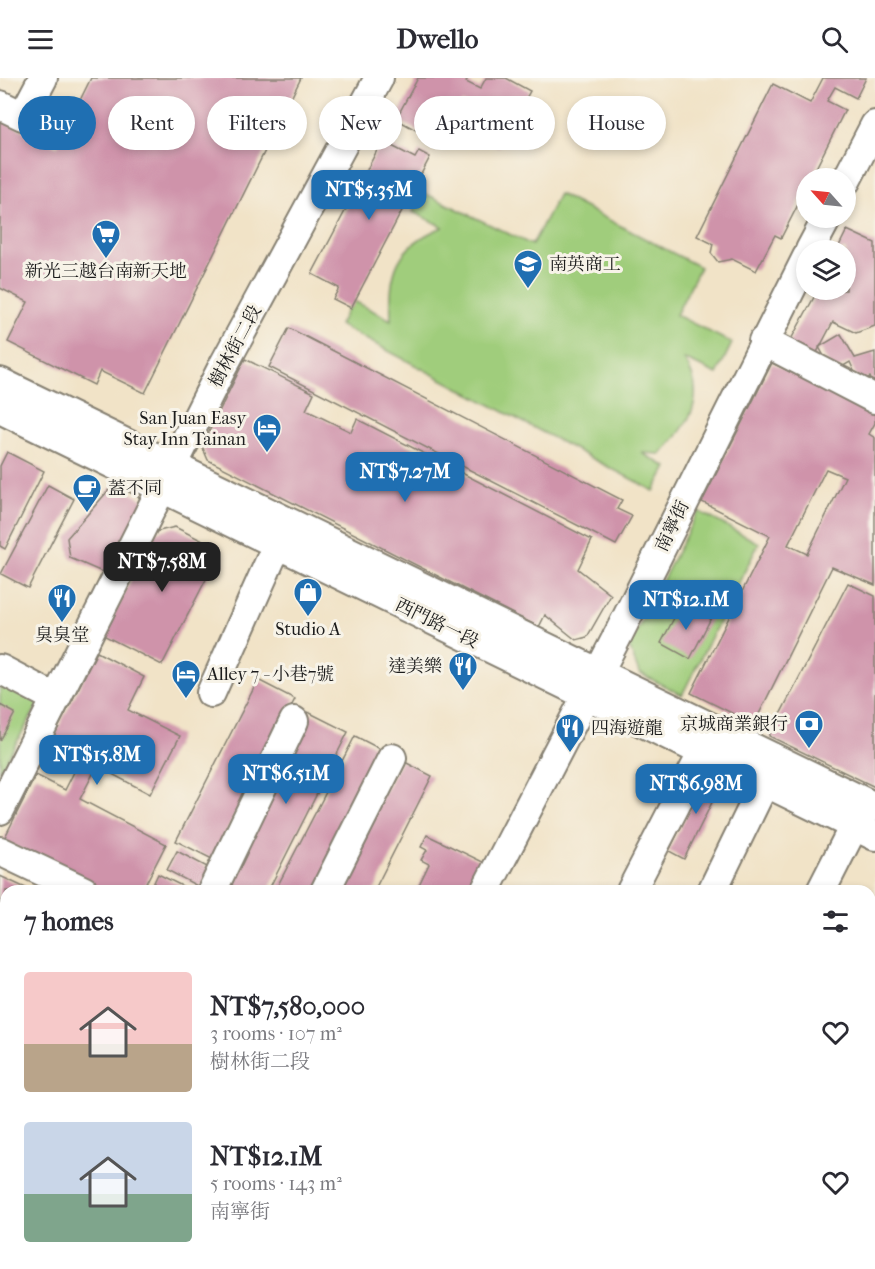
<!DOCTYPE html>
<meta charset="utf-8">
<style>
body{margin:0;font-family:"IM FELL French Canon","Noto Serif TC",serif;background:#f2f2f3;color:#2b2b33;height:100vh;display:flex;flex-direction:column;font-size:22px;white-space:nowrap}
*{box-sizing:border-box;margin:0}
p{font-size:20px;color:#7c7c81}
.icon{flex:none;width:33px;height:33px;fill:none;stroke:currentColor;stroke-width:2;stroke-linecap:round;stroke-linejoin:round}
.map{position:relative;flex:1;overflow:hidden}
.drawer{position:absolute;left:0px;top:807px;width:876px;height:384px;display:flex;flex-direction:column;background:#fff;border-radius:18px 18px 0 0;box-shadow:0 3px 9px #0003}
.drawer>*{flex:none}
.guide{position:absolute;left:18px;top:18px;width:840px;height:54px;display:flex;gap:12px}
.needle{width:39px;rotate:297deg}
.buttons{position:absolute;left:796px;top:90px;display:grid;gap:12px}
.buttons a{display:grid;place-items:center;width:60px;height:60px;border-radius:50%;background:#fff;box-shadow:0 3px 9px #0003;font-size:30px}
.price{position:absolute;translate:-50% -51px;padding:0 14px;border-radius:12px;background:#1f6fb2;color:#fff;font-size:20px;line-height:39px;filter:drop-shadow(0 2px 3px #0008)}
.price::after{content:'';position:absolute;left:50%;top:36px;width:18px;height:14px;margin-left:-9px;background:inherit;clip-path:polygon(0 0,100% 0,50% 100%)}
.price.on{background:#222;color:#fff}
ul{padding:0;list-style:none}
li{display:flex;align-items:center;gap:18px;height:150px;padding:0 24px}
li span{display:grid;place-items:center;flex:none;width:168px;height:120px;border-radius:6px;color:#555}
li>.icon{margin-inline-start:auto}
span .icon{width:72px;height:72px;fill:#fffc;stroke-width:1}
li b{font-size:26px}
h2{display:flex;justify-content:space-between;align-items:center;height:72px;padding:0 24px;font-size:26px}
.pill{padding:0 21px;border-radius:27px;background:#fff;box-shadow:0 3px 9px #0003;font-size:21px;line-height:54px}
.pill.on{background:#1f6fb2;color:#fff}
header{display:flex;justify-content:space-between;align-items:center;height:78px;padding:0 24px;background:#fff;font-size:27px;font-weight:800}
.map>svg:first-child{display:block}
.green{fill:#a0cd7b;stroke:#5e744c;stroke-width:1.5}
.building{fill:#cf93aa;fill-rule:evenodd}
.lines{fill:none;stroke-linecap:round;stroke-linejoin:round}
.minor-casing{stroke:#868072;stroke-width:32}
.minor{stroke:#fff;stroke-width:28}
.labels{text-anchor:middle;stroke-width:6;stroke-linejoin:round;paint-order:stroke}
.poi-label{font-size:18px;fill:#1c1c1c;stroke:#f7f3e8;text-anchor:start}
.street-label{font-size:18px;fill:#1c1c1c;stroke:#f7f3e8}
</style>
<header><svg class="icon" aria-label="menu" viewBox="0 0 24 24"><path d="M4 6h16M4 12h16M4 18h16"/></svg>Dwello<svg class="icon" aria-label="search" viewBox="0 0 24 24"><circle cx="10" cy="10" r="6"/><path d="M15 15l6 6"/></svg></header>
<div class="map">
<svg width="875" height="1191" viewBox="0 0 875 1191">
<rect width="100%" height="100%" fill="#f7f3e8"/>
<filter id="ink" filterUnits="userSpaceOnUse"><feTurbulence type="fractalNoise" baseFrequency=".0167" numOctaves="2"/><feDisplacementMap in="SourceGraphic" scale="12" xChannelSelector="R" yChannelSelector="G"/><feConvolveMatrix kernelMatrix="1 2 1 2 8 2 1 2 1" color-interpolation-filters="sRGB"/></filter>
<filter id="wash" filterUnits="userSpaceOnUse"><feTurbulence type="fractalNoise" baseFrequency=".008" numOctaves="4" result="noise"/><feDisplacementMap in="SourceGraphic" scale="24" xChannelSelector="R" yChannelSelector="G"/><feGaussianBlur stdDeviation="1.35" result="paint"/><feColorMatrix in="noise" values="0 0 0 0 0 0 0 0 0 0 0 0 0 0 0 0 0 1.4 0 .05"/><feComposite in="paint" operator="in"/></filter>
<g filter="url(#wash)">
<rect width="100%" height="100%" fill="#f1e3c7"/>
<!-- green -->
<g class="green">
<path d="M422,114L532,167L559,116L700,189L676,237L732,265L717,296L684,281C709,319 689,347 661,376L642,375L667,389L654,413L339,247L352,222L391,242C389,194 395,168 443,149L413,134Z"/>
<path d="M698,433L759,465L682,617L639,595L629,568Z"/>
<path d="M0,603L40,624L0,693Z"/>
</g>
<g id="blocks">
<!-- building -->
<g class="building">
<path d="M91,0H301L145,315L100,293L94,307L8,264L28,224L0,210V41L57,69Z"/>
<path d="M418,0H468L466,4L480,11L486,0H506L530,13L499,69L461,48L471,29L462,24L439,65L396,41Z"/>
<path d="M823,0H866L856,20L835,9L827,23L845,32L811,100H807V109L781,160L775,157L756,193L732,181L718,184L711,175L713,166L697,158L773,6L810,25Z"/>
<path d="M382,63L415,80L419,73L430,79L351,230L333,221L339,210L312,196Z"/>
<path d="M847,152L875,165V248L856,255L833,244L813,282L788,267L818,212H846V172H837Z"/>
<path d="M289,250L622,422L617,431L632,438L616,467L269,289Z"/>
<path d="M841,256L855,280L875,274V310L870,299L859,304L850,284L833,294L819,269Z"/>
<path d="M245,281L314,315L306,332L351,354L357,341L592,462L578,491L611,517L587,559L576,562L545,537L539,549L208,382L202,368Z"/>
<path d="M772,285L875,335V345L869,356L875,360V507L832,489L754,646L691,615L770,458L702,424ZM826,391L845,399L807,476L788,467Z"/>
<path d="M7,374L44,393L5,471L0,468V388Z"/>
<path d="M114,406L144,422L109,497L70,480L67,460Z"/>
<path d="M48,407L74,421L28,510L1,496Z"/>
<path d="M175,449L221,472L162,587L103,557L155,454Z"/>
<path d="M848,505L875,518V709L769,658Z"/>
<path d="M682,525L711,540L690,581L661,565Z"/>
<path d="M97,574L144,599L128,632L180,658L150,716L97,688L80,721L166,766L142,813H101L3,763L36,697L65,712L81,680L51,664Z"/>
<path d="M258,602L295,621L212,781L176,763Z"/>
<path d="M0,627L15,635L0,663Z"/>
<path d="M308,634L348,654L268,813H243L223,803Z"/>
<path d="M355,658L388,675L318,813H275Z"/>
<path d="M401,682L432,698L374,813H334Z"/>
<path d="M708,693L724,700L684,781L669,773Z"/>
<path d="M427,757L487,786L472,813H416L429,786L421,782L427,772L421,769Z"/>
<path d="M177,773L211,791L201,810L167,792Z"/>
<path d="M158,796L192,813H150Z"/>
<path d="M0,798L32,813H6V849L0,847Z"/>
<path d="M870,903L875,905V1020L870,1017Z"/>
<path d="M0,973L6,976V1052L0,1049Z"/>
<path d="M592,1185H647L659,1191H604Z"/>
</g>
</g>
</g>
<g filter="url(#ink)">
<use href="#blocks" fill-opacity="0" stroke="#868072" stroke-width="1.5"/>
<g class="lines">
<!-- minor casing -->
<g class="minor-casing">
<g id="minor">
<path d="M0,27L23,38L43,0"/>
<path d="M846,103L875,47"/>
<path d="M810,172L827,140"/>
<path d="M763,263L875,321"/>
<path d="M0,304L875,729"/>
<path d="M0,331L875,758"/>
<path d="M0,591L55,620"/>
<path d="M211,615L277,467"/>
<path d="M0,732L222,290L379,0"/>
<path d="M0,773L84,813"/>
<path d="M212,813L294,643"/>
<path d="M325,813L392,680"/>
<path d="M485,813L619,555L807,179"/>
<path d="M631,813L703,674"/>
<path d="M712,813L765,704"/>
<path d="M821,813L854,748"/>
<path d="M0,946L6,949"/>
<path d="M870,1093L875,1082"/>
<path d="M0,1158L6,1167"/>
<path d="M18,1185L22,1191"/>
<path d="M301,1185L309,1191"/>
<path d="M856,1185L868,1191"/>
<path d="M218,1191L224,1185"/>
<path d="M822,1191L825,1185"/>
</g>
</g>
<!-- minor -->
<use href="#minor" class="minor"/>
</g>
</g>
<!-- icons -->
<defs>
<g id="supermarket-pin" transform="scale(1.5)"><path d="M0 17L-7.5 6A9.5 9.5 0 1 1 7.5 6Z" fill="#1f6fb2" stroke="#f7f3e8"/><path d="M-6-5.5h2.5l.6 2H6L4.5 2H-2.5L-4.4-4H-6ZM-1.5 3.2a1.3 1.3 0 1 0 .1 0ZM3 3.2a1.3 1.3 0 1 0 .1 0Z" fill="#fff"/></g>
<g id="university-pin" transform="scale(1.5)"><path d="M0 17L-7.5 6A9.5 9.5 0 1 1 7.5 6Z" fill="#1f6fb2" stroke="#f7f3e8"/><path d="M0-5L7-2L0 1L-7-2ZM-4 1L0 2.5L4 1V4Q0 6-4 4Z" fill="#fff"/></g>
<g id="hotel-pin" transform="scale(1.5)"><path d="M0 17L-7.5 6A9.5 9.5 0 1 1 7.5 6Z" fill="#1f6fb2" stroke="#f7f3e8"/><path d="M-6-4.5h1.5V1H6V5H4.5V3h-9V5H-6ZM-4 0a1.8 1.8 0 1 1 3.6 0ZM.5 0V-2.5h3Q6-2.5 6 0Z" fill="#fff"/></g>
<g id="cafe-pin" transform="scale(1.5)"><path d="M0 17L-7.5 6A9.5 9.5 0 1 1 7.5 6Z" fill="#1f6fb2" stroke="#f7f3e8"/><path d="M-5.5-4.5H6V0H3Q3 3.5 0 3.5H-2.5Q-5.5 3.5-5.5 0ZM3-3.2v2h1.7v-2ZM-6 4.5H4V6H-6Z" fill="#fff"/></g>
<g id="shop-pin" transform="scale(1.5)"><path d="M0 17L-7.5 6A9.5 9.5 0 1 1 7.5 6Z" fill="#1f6fb2" stroke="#f7f3e8"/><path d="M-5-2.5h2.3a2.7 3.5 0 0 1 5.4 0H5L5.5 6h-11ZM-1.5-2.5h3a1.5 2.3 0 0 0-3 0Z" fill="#fff"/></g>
<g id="restaurant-pin" transform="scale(1.5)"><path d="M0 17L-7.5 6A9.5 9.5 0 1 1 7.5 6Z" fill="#1f6fb2" stroke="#f7f3e8"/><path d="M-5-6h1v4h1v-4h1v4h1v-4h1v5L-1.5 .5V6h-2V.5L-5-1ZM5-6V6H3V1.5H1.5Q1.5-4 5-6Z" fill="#fff"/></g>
<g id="bank-pin" transform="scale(1.5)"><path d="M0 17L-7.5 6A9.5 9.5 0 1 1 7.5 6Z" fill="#1f6fb2" stroke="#f7f3e8"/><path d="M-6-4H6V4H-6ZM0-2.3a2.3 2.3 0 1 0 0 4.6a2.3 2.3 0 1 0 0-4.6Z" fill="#fff"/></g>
</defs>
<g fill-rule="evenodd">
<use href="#supermarket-pin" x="106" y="156"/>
<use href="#university-pin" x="528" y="186"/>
<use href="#hotel-pin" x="267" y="350"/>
<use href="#cafe-pin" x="87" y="410"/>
<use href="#shop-pin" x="308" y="514"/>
<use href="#restaurant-pin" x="62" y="520"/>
<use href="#restaurant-pin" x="463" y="588"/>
<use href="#hotel-pin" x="186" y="596"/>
<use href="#bank-pin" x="809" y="646"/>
<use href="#restaurant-pin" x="570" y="650"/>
</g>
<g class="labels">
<!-- poi labels -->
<g class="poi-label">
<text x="549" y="192">南英商工</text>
<text x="106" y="199" text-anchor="middle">新光三越台南新天地</text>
<text x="246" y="346" text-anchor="end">San Juan Easy<tspan x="246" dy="21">Stay Inn Tainan</tspan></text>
<text x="108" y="416">蓋不同</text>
<text x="308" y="557" text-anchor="middle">Studio A</text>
<text x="62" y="563" text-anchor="middle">臭臭堂</text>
<text x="442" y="594" text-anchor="end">達美樂</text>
<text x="207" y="602">Alley 7 - 小巷7號</text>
<text x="788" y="652" text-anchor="end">京城商業銀行</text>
<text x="591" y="656">四海遊龍</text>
</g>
<!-- street labels -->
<g class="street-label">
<text transform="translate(235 268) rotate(-62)" y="6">樹林街二段</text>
<text transform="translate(672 448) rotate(-64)" y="6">南寧街</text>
<text transform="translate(437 545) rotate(26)" y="6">西門路一段</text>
</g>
</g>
</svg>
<div class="buttons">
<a><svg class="needle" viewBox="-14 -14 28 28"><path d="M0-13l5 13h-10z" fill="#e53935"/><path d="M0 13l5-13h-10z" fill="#7c7c81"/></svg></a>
<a><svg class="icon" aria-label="layers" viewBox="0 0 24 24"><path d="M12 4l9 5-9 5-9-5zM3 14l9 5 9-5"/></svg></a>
</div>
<b class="price" style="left:369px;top:143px">NT$5.35M</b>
<b class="price" style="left:405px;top:425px">NT$7.27M</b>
<b class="price on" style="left:162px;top:515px">NT$7.58M</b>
<b class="price" style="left:686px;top:553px">NT$12.1M</b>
<b class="price" style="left:97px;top:708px">NT$15.8M</b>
<b class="price" style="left:286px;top:727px">NT$6.51M</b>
<b class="price" style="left:696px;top:737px">NT$6.98M</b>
<div class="guide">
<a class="pill on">Buy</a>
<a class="pill">Rent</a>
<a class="pill">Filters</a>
<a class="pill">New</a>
<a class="pill">Apartment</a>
<a class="pill">House</a>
</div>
<section class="drawer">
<h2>7 homes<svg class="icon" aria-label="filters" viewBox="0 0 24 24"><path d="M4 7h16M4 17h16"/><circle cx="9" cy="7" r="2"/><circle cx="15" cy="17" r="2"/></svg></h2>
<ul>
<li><span style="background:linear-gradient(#f6c9c9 60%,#b9a48a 0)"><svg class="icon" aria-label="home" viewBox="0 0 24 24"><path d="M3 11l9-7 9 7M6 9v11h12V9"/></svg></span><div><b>NT$7,580,000</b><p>3 rooms · 107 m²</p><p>樹林街二段</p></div><svg class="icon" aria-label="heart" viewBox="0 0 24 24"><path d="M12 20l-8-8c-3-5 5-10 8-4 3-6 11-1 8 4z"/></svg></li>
<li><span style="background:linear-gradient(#c9d6e8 60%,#7fa58c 0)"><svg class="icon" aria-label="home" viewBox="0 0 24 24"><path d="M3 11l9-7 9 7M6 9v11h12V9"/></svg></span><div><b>NT$12.1M</b><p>5 rooms · 143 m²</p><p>南寧街</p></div><svg class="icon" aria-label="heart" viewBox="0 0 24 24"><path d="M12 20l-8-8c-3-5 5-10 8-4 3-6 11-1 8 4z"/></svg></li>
</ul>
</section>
</div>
